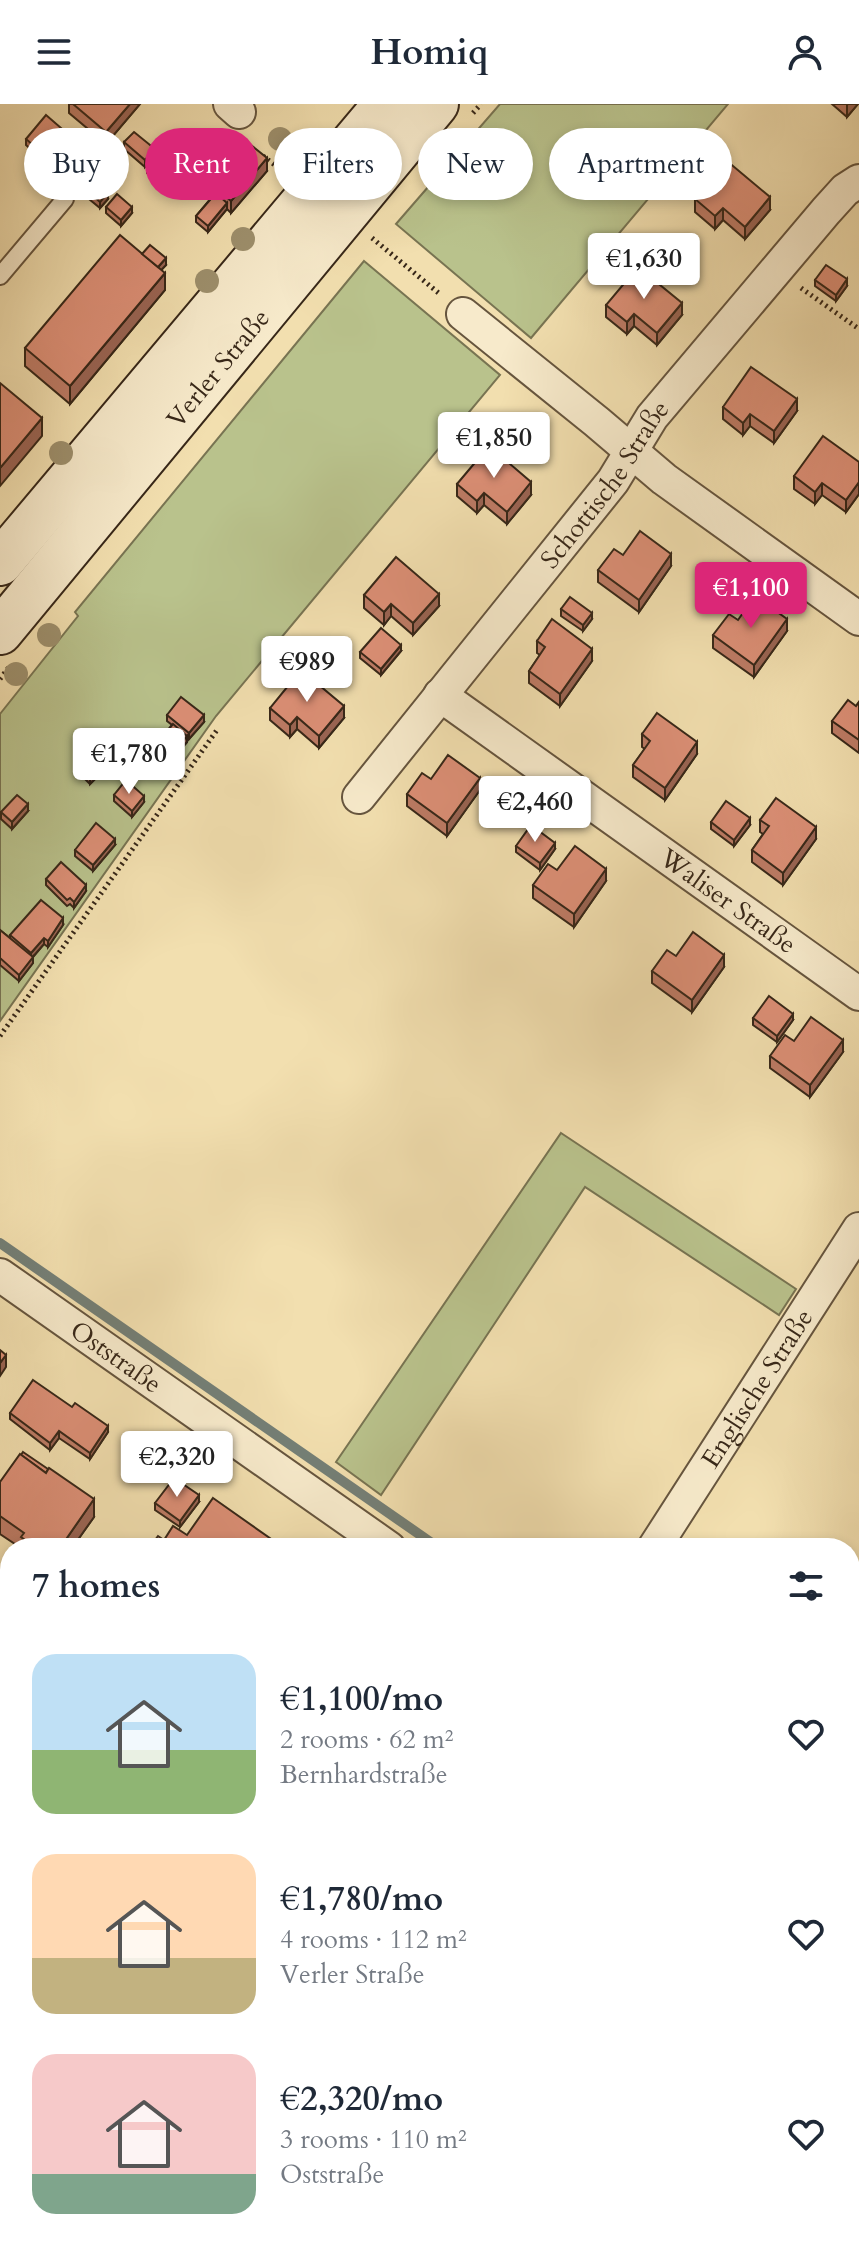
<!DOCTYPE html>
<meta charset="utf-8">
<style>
body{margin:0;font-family:Cardo,serif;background:#f6f6f7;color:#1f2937;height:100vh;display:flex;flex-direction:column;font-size:30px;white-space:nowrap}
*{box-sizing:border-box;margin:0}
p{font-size:26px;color:#747a83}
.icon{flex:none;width:44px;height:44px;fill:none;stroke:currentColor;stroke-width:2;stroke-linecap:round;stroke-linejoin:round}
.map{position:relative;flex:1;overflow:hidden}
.drawer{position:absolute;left:0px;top:1434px;width:860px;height:714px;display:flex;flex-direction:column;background:#fff;border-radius:32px 32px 0 0;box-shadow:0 4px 12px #0003}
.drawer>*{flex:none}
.guide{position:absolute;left:24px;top:24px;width:812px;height:72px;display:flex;gap:16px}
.price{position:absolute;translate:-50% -68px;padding:0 18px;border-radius:8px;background:#fff;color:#222;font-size:26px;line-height:52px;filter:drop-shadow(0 2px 4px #0008)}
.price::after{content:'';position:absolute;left:50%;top:48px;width:24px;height:18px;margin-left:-12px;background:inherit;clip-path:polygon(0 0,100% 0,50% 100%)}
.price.current{background:#db2777;color:#fff}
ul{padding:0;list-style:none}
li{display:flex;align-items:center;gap:24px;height:200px;padding:0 32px}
li span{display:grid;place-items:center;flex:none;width:224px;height:160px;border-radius:24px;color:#555}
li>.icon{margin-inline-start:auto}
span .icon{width:96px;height:96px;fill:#fffc;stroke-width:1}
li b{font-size:34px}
h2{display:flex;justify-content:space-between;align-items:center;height:96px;padding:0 32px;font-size:34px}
.tag{padding:0 28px;border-radius:36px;background:#fff;box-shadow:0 4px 12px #0003;font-size:28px;line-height:72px}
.tag.current{background:#db2777;color:#fff}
header{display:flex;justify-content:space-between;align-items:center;height:104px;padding:0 32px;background:#fff;font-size:36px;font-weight:700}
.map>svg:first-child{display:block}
.green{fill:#b9c28c;stroke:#787452;stroke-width:2}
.water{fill:#9dbab4;stroke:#747f76;stroke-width:2}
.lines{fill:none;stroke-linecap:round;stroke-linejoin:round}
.stream{stroke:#747f76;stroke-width:10}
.service-casing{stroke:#66553e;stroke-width:20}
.minor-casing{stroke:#66553e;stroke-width:36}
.secondary-casing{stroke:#372718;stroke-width:48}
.path{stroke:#372718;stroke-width:5;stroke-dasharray:2 4;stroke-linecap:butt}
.service{stroke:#f7eacb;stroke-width:16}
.minor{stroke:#f7eacb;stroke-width:32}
.secondary{stroke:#f7eacb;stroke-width:44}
.tree{fill:#9d8f6c}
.wall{fill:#bd7b65;stroke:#372718;stroke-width:2}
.shaded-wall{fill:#9a6453;stroke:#372718;stroke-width:2}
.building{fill:#dc8f76;stroke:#372718;stroke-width:2}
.labels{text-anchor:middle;stroke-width:8;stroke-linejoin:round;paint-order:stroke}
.street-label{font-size:26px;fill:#372718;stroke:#f7eacb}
</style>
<header><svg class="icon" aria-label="menu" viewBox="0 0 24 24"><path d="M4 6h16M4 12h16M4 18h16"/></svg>Homiq<svg class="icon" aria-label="person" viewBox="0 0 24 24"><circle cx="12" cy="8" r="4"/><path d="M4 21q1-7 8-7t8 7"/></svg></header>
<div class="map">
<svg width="859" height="2147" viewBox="0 0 859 2147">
<rect width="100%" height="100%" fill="#f2dfaf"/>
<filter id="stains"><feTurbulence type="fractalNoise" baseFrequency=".0025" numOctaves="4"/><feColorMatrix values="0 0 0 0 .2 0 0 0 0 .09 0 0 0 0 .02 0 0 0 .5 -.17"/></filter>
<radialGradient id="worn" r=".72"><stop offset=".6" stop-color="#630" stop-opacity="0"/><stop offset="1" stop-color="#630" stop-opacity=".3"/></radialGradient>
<!-- green -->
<g class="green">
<path d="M500,0H728L531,234L396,120Z"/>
<path d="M364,157L500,271L216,612L0,917V610L78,512L75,508Z"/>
<path d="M561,1029L796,1185L779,1211L585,1083L381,1391L336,1358Z"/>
<path d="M850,1732L859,1738V2147H120L117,2138H850Z"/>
</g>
<!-- water -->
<path class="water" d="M850,1852L859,1859V2080C847,2099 852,2118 851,2139L859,2147H673L674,2138H850Z"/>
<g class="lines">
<!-- stream -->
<path class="stream" d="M0,1139L439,1444"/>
<!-- service casing -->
<g class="service-casing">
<g id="service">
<path d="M0,172L65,95"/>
<path d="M850,1506L859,1502"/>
</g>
</g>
<!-- minor casing -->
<g class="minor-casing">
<g id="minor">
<path d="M230,0L239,8"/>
<path d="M463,210L597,318L664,375L859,515"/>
<path id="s1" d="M440,591L859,890"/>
<path id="s2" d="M359,693L613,377L652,313L826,107L845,86L859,77"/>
<path id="s3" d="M0,1171L389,1444"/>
<path id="s4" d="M654,1444L859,1125"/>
<path d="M0,1844L10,1840"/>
</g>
</g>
<!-- secondary casing -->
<g class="secondary-casing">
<g id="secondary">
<path d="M0,459L386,0"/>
<path id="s5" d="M0,528L436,0"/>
</g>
</g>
<!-- path -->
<g class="path">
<path d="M473,9L481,0"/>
<path d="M263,52L284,68"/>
<path d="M372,134L441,191"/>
<path d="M801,184L859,225"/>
<path d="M0,575L9,563"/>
<path d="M0,932L217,626"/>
<path d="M850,1537L859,1536"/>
<path d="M850,1755L859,1761"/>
<path d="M850,1827L859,1834"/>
<path d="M189,2138V2147"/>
<path d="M646,2147L647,2138"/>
</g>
<!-- service -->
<use href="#service" class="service"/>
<!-- minor -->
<use href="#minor" class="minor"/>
<!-- secondary -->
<use href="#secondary" class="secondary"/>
</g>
<!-- trees -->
<g class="tree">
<circle cx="280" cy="35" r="12"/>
<circle cx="243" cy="135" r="12"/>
<circle cx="207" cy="177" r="12"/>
<circle cx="61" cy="349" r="12"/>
<circle cx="49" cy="531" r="12"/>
<circle cx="16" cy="570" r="12"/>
</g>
<!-- wall -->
<g class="wall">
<path d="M69,0H140L106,40L69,9Z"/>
<path d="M832,0H858L847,13Z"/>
<path d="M61,27L76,47L58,69L26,41V35Z"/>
<path d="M124,38L155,52L145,63L124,45Z"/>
<path d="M222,46L267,67L231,109L227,105L208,128L196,118V112L212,93L201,83V80L183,65V60L164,83L147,69V63L188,52Z"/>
<path d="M89,88L108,95L100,104L89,95Z"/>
<path d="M695,95L770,106L745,135L723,116L715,125L695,108Z"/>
<path d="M106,103L132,109L121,122L106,109Z"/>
<path d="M142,150L166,161L161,166L165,186L70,300L25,262V244Z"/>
<path d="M815,176L847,182L836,197L815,182Z"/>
<path d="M606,201L682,211L657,241L634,222L627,230L606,213Z"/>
<path d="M723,303L797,307L774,339L750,322L743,331L723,315Z"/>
<path d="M859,358V390L846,408L822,391L815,400L794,385V372Z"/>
<path d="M457,380L531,391L507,420L484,401L477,409L457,392Z"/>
<path d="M623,451L671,462L639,508L598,478V466Z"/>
<path d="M364,491L439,502L413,531L391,512L384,521L364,504Z"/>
<path d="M561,505L592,515L583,527L561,512Z"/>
<path d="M738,516L787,527L754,573L713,544V531Z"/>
<path d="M537,537L592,557L560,602L529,579V567L540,551L537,549Z"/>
<path d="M401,547L381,571L360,554V548Z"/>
<path d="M859,598V649L832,629V617L856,602Z"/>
<path d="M270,604L344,614L319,644L297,625L290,633L270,616Z"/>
<path d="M167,611L204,618L189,635L187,633V638L172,655L163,647V650L149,666L132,650V644L159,640V637L172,621L167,617Z"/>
<path d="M642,630L697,650L665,696L633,673V661L645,645L642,643Z"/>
<path d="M76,660L104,666L90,680L76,666Z"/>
<path d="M431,675L480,686L447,732L407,702V690Z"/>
<path d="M114,691L144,698L132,713L114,697Z"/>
<path d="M28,707L12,725L1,715V708Z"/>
<path d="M760,716L816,735L783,781L752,758V746L763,730L760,728Z"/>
<path d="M711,718L750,721L734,742L711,725Z"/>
<path d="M115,741L93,767L75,752V746Z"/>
<path d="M516,742L555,745L540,766L516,748Z"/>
<path d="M557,766L606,777L574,823L533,794V781Z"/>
<path d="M46,775L86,787L74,804L70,800L67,802L46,781Z"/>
<path d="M63,821L48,843L44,840L33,853V859L19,877L0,861V826L10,834V831Z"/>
<path d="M676,852L724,863L692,908L652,879V867Z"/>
<path d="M753,914L793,916L777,938L753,921Z"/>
<path d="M794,937L843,948L810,993L770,964V952Z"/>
<path d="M72,1303L108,1328L90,1355L59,1334L50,1346L10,1315V1309Z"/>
<path d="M0,1378L94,1413L72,1444H21L0,1430Z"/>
<path d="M199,1398L180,1423L155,1406V1399Z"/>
<path d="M10,1531V1608L0,1601V1542Z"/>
<path d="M10,1638V1778H8L0,1759V1642Z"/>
</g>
<!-- shaded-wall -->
<g class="shaded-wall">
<path d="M130,0H140L106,40V28Z"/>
<path d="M848,0H858L847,13V1Z"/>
<path d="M76,41V47L58,69V63Z"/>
<path d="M155,45V52L145,63V56Z"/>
<path d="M188,47V54L164,83V77Z"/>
<path d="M267,54V67L231,109V97Z"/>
<path d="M108,88V95L100,104V98Z"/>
<path d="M770,93V106L745,135V123Z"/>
<path d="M227,99V105L208,128V122Z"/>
<path d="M132,103V109L121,122V116Z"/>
<path d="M723,104V116L715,125V112Z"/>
<path d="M166,154V161L152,176V170Z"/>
<path d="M165,169V186L70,300V282Z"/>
<path d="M847,175V182L836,197V191Z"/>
<path d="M682,199V211L657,241V229Z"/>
<path d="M634,210V222L627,230V218Z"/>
<path d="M797,295V307L774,339V327Z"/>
<path d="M750,310V322L743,331V319Z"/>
<path d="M42,314V332L0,382V364Z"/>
<path d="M531,378V391L507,420V408Z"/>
<path d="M859,378V390L846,408V396Z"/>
<path d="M822,379V391L815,400V388Z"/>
<path d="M484,389V401L477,409V397Z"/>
<path d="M671,450V462L639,508V496Z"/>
<path d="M439,490V502L413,531V519Z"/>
<path d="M391,500V512L384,521V508Z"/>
<path d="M592,509V515L583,527V521Z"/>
<path d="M787,515V527L754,573V561Z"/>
<path d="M401,541V547L381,571V565Z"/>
<path d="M592,545V557L560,602V590Z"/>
<path d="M344,602V614L319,644V632Z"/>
<path d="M204,611V618L189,635V629Z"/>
<path d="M297,613V625L290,633V621Z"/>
<path d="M187,632V638L172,655V649Z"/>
<path d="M697,638V650L665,696V684Z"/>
<path d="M163,644V650L149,666V659Z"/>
<path d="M104,659V666L90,680V674Z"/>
<path d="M480,674V686L447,732V719Z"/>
<path d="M144,692V698L132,713V707Z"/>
<path d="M28,700V707L12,725V718Z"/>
<path d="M750,714V721L734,742V736Z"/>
<path d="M816,723V735L783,781V769Z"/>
<path d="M115,735V741L93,767V761Z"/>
<path d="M555,739V745L540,766V759Z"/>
<path d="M606,765V777L574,823V810Z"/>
<path d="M86,781V787L74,804V798Z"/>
<path d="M63,814V821L48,843V837Z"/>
<path d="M44,834V840L31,855V849Z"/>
<path d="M724,851V863L692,908V896Z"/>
<path d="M33,853V859L19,877V871Z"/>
<path d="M793,910V916L777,938V932Z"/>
<path d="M843,936V948L810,993V981Z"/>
<path d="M6,1251V1263L0,1272V1259Z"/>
<path d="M108,1322V1328L90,1355V1349Z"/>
<path d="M59,1327V1334L50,1346V1339Z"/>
<path d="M199,1391V1398L180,1423V1417Z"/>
<path d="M94,1395V1413L72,1444H62V1441Z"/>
<path d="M10,1760V1778H8V1761Z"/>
</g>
<!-- building -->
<g class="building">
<path d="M73,0H130L106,28Z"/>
<path d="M46,11L61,24L59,26L76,41L58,63L26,35Z"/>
<path d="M134,28L155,45L145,56L124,38Z"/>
<path d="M236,29L267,54L231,97L201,71Z"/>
<path d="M205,32L222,46L201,71V74L183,59Z"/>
<path d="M171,33L188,47L164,77L147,63Z"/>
<path d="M727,57L770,93L745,123L723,104L715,112L695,95Z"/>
<path d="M97,79L108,88L100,98L89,88Z"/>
<path d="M216,89L227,99L208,122L196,112Z"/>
<path d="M117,90L132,103L121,116L106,103Z"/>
<path d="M120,131L165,169L70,282L25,244Z"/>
<path d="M150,141L166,154L158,163L142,150Z"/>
<path d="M826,161L847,175L836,191L815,176Z"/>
<path d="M638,163L682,199L657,229L634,210L627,218L606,201Z"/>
<path d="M751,263L797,295L774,327L750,310L743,319L723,303Z"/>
<path d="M0,279L42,314L0,364Z"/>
<path d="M823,332L859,358V378L846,396L822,379L815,388L794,372Z"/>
<path d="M489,342L531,378L507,408L484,389L477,397L457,380Z"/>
<path d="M640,427L671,450L639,496L598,466L614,445L623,451Z"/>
<path d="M396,453L439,490L413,519L391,500L384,508L364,491Z"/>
<path d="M755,492L787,515L754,561L713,531L729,510L738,516Z"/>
<path d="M570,493L592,509L583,521L561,505Z"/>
<path d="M552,515L592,545L560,590L529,567L545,543L537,537Z"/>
<path d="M381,524L401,541L381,565L360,548Z"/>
<path d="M301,566L344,602L319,632L297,613L290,621L270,604Z"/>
<path d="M181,593L204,611L189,629L167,611Z"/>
<path d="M848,596L856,602L859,598V636L832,617Z"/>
<path d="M657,609L697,638L665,684L633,661L650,637L642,630Z"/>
<path d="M173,620L187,632L172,649L159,637Z"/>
<path d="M146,629L163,644L149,659L132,644Z"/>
<path d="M90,646L104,659L90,674L76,660Z"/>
<path d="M448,651L480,674L447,719L407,690L422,669L431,675Z"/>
<path d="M126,676L144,692L132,707L114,691Z"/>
<path d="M17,691L28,700L12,718L1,708Z"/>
<path d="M776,694L816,723L783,769L752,746L769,722L760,716Z"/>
<path d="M726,697L750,714L734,736L711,718Z"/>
<path d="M96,719L115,735L93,761L75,746Z"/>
<path d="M531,721L555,739L540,759L516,742Z"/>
<path d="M575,742L606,765L574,810L533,781L548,760L557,766Z"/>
<path d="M61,758L86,781L74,798L70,794L67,796L46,775Z"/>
<path d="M41,796L63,814L48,837L44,834L31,849L10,831Z"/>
<path d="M0,826L33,853L19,871L0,854Z"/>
<path d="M693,828L724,851L692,896L652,867L667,846L676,852Z"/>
<path d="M769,892L793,910L777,932L753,914Z"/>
<path d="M811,913L843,936L810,981L770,952L785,931L794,937Z"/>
<path d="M0,1246L6,1251L0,1259Z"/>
<path d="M33,1276L72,1303L75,1299L108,1322L90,1349L59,1327L50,1339L10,1309Z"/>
<path d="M23,1348L48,1365L46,1369L21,1351Z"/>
<path d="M20,1350L46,1369L49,1364L94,1395L62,1441L57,1437L52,1444H36L21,1433L24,1429L0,1412V1378Z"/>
<path d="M174,1374L199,1391L180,1417L155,1399Z"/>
<path d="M213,1394L274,1437L269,1444H149L158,1432L164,1436L173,1422L187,1431Z"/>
<path d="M8,1530L10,1531V1596L0,1589V1542Z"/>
<path d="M10,1638V1664L0,1667V1642Z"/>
<path d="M10,1664V1760L8,1761L0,1741V1668Z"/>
</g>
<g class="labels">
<!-- street labels -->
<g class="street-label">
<text dy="9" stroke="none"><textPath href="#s5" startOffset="342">Verler Straße</textPath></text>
<text dy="9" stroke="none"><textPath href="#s2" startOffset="398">Schottische Straße</textPath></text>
<text dy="9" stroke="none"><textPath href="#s1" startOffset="354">Waliser Straße</textPath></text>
<text dy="9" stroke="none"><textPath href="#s3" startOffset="142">Oststraße</textPath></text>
<text dy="9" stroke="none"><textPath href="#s4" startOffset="190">Englische Straße</textPath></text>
</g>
</g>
<rect width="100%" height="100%" filter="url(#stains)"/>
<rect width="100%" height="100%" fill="url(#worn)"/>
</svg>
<b class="price" style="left:644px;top:197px">€1,630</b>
<b class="price" style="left:494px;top:376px">€1,850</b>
<b class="price current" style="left:751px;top:526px">€1,100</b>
<b class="price" style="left:307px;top:600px">€989</b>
<b class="price" style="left:129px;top:692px">€1,780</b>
<b class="price" style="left:535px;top:740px">€2,460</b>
<b class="price" style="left:177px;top:1395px">€2,320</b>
<div class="guide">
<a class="tag">Buy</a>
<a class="tag current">Rent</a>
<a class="tag">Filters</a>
<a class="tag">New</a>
<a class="tag">Apartment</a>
</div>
<section class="drawer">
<h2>7 homes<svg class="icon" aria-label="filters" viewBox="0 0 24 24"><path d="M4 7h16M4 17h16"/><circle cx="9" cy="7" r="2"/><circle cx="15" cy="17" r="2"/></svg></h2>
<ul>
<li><span style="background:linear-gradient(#bfe0f5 60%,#8fb573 0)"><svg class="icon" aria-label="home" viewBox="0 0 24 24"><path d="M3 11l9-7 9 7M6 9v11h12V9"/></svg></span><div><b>€1,100/mo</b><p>2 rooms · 62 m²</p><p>Bernhardstraße</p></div><svg class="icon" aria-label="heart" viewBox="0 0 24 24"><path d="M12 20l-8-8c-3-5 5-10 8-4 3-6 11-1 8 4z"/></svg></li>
<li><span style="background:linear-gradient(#ffd9b3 65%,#c2b280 0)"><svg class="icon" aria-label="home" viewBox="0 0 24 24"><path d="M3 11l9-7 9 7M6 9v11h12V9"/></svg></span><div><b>€1,780/mo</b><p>4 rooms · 112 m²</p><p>Verler Straße</p></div><svg class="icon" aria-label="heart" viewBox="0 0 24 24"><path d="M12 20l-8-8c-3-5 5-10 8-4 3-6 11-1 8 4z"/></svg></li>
<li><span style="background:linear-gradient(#f6c9c9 75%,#7fa58c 0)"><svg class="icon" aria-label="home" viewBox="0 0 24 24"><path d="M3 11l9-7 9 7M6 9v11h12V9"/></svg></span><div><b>€2,320/mo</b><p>3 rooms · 110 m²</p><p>Oststraße</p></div><svg class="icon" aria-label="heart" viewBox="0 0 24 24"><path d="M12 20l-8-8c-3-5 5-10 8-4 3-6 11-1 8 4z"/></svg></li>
</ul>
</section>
</div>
